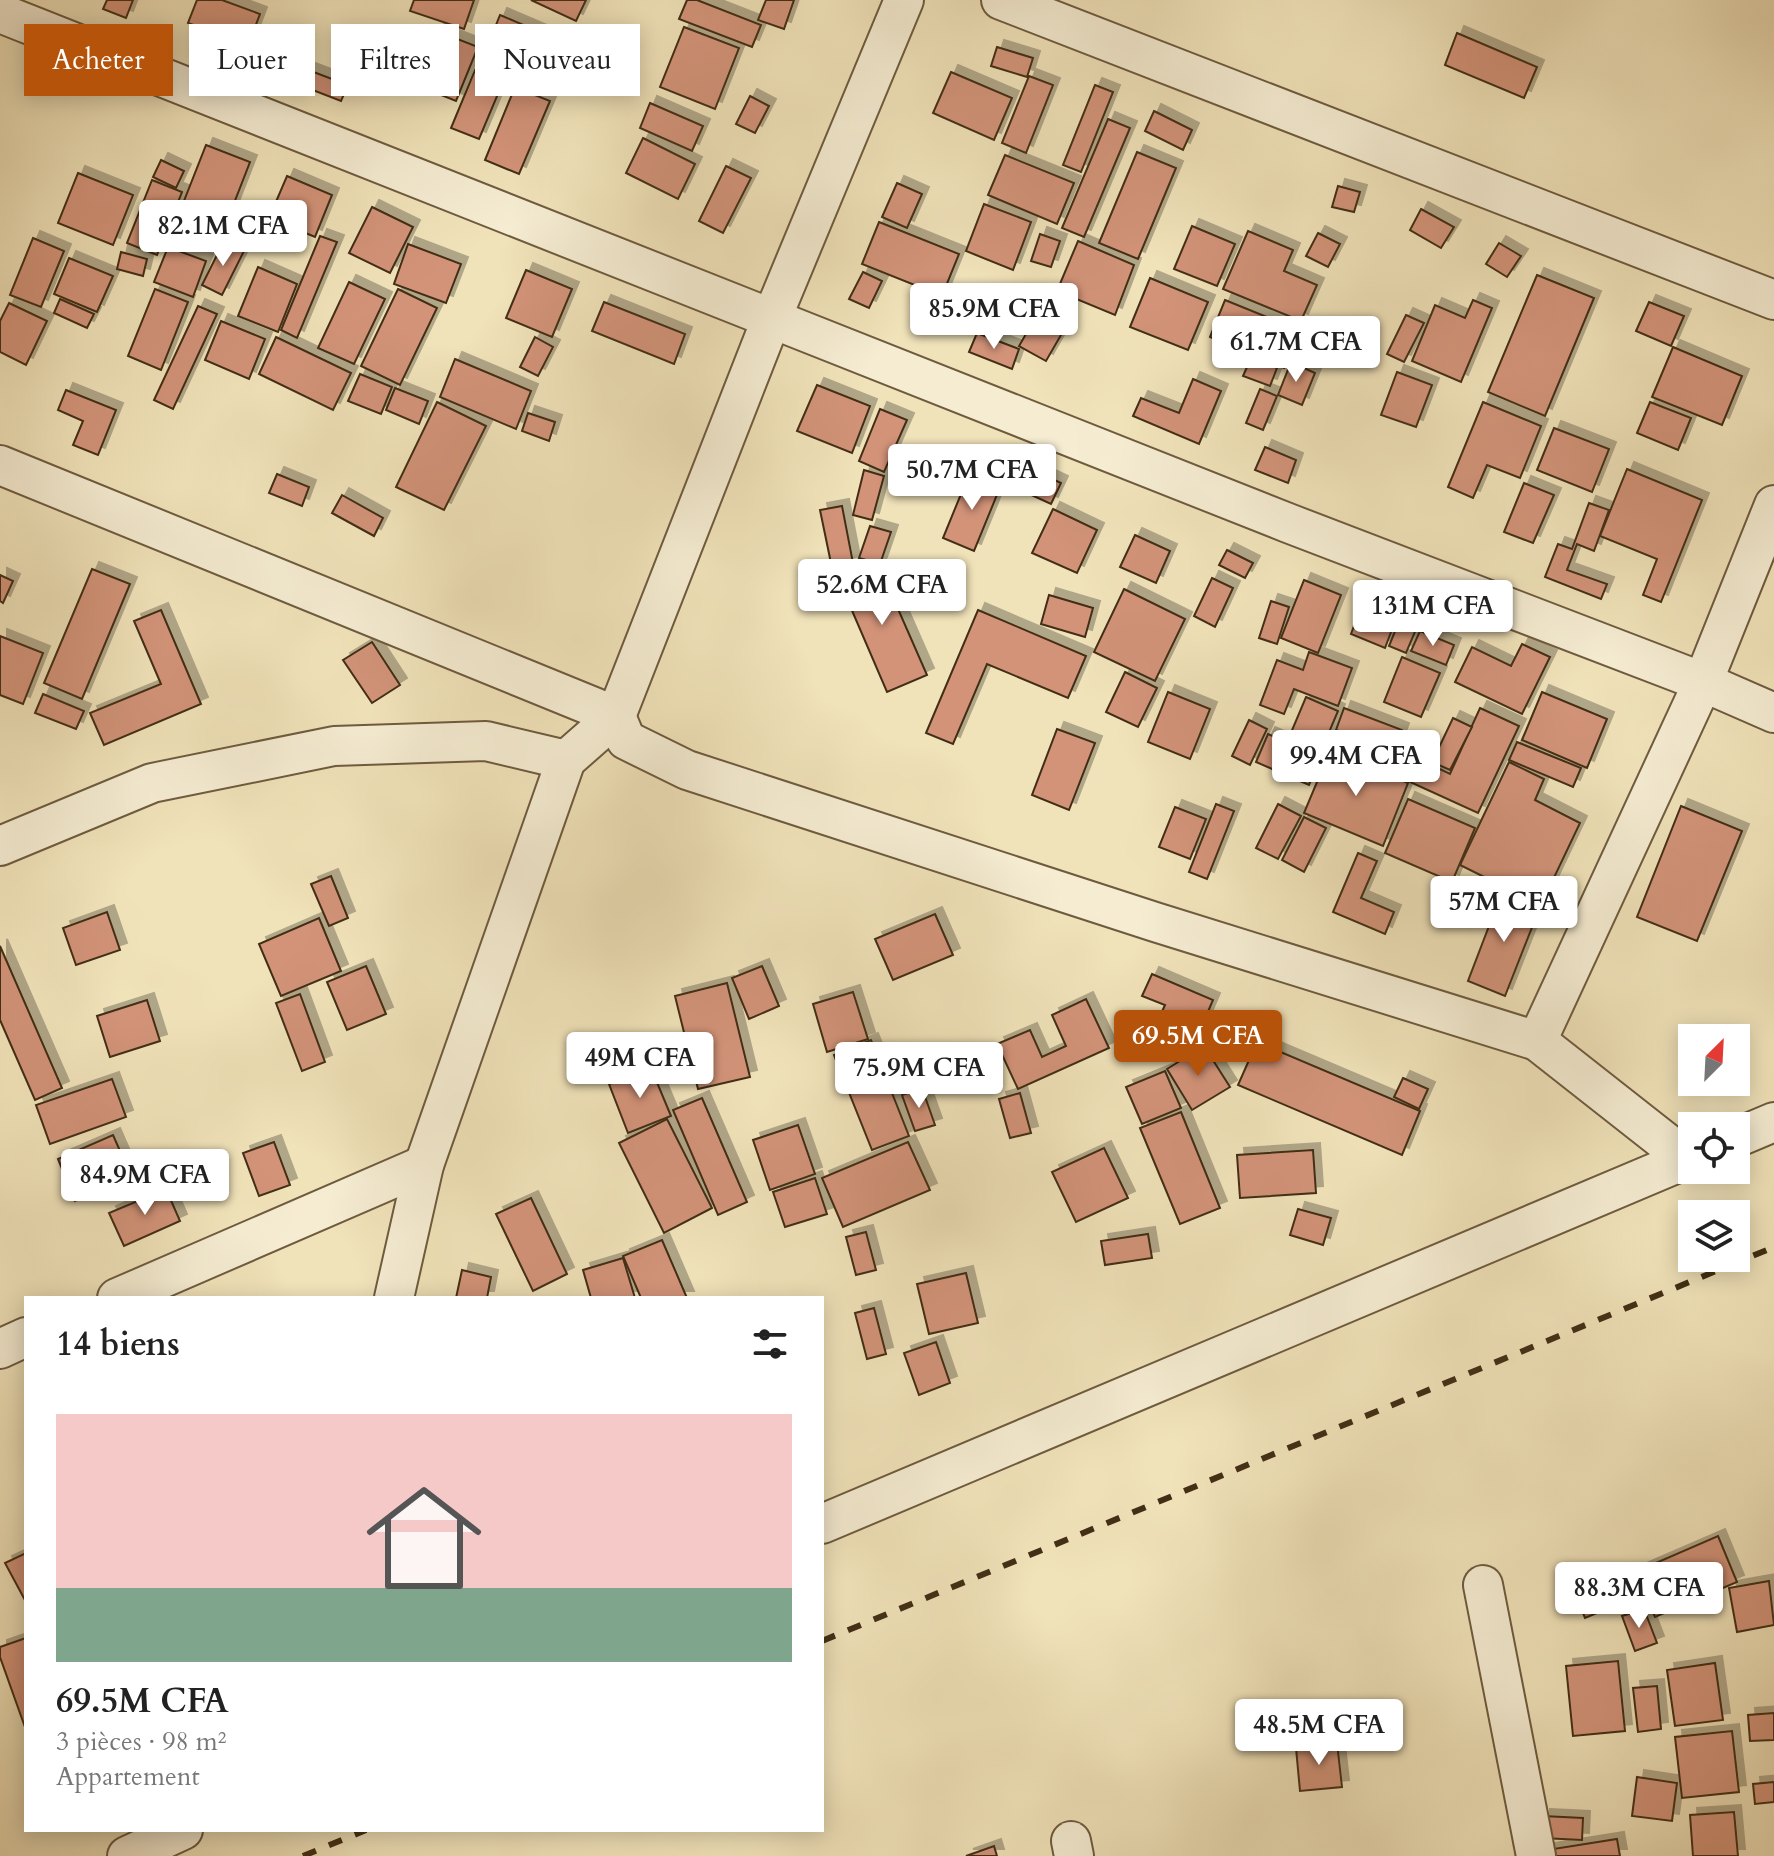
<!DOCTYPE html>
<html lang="fr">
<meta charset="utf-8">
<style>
body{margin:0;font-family:Cardo,serif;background:#f2f2f2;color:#222;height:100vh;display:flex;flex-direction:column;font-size:30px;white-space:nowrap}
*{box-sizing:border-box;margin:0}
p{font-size:26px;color:#767676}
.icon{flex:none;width:44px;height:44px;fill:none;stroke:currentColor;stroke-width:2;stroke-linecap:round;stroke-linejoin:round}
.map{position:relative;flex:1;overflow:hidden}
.drawer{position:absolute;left:24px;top:1296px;width:800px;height:536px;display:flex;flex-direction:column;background:#fff;border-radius:0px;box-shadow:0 4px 20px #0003}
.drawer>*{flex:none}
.banner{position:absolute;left:24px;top:24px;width:800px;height:72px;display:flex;gap:16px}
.needle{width:52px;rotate:24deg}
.controls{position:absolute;left:1678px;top:1024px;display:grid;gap:16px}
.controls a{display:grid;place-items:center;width:72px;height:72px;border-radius:0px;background:#fff;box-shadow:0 4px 20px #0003;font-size:40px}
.price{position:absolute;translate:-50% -68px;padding:0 18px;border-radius:8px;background:#fff;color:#222;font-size:26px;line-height:52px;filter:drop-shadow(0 2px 4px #0008)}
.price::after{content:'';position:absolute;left:50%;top:48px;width:24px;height:18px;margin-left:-12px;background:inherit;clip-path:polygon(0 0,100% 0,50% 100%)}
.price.active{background:#b45309;color:#fff}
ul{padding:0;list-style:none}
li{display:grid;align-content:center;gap:16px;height:424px;padding:0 32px}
li span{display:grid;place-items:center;height:248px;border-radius:0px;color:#555}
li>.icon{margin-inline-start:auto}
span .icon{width:144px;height:144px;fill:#fffc;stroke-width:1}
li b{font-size:34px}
h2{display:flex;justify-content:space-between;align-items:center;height:96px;padding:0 32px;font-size:34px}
.chip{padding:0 28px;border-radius:0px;background:#fff;box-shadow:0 4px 20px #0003;font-size:28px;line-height:72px}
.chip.active{background:#b45309;color:#fff}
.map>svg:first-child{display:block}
.building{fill:#d29379;stroke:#422e15;stroke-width:2;filter:url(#shadow)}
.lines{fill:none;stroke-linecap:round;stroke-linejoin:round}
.street-casing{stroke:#6e5b3e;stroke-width:42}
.street{stroke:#f5ecd2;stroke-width:38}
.rail{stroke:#422e15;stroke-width:6;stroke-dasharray:14 14;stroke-linecap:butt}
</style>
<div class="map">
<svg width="1774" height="1856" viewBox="0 0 1774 1856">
<defs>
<filter id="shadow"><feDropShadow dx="7" dy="-7" stdDeviation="0" flood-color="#0004"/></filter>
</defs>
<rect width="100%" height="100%" fill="#f0e2b9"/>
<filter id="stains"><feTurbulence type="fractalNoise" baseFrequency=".0025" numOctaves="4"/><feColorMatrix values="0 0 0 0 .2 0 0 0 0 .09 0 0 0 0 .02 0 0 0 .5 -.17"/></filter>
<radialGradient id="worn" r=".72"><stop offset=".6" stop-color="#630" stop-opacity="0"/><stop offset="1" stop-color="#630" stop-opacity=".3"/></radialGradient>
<!-- building -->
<g class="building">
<path d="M107,0H133L126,18L103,9Z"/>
<path d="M197,0H222L260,14L239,69L199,54L208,30L188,23Z"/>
<path d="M414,0H474L464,29L410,11Z"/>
<path d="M531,0H586L576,21Z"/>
<path d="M687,0H697L761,25L752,47L679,19Z"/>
<path d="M766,0H794L784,29L758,20Z"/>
<path d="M500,15L575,47L558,87L484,55Z"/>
<path d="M684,27L739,48L715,109L660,87Z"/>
<path d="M437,31L478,47L456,101L416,85Z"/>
<path d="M1457,33L1537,67L1524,98L1445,65Z"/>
<path d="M997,47L1033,58L1027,77L991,66Z"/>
<path d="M303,68L348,85L341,101L297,84Z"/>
<path d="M475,70L503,82L479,139L451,128Z"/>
<path d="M951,72L1012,98L994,140L933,113Z"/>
<path d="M1029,76L1053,85L1026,153L1002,143Z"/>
<path d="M1095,85L1113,92L1081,172L1063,165Z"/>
<path d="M515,87L550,101L519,174L485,160Z"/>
<path d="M750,96L769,106L755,133L736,124Z"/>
<path d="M650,103L703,126L692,151L640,128Z"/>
<path d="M1154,111L1192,130L1183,150L1145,131Z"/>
<path d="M1108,119L1130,128L1084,237L1062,228Z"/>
<path d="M643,138L695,164L678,199L626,173Z"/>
<path d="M206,145L250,162L215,252L171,234Z"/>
<path d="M1137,152L1176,168L1138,259L1099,243Z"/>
<path d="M1005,155L1074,183L1057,224L988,195Z"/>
<path d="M161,160L184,171L176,188L153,177Z"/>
<path d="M726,166L751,178L723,233L699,221Z"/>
<path d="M78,173L133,195L113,245L58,223Z"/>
<path d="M287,176L332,195L315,237L269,218Z"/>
<path d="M152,180L182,192L157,255L127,243Z"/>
<path d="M897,183L922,194L907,228L882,217Z"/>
<path d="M1338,186L1360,192L1354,212L1332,207Z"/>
<path d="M984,204L1031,222L1013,270L966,251Z"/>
<path d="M372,207L413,227L390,273L349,253Z"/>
<path d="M1421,209L1454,227L1441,248L1410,230Z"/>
<path d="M879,222L959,254L942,296L862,264Z"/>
<path d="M1192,226L1235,244L1217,286L1174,269Z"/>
<path d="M1248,231L1293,250L1284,271L1317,285L1301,321L1223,289Z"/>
<path d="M1318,233L1340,244L1328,267L1306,256Z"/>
<path d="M1040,234L1060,241L1051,267L1031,261Z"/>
<path d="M320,236L337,242L297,338L281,330Z"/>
<path d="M33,238L64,251L41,307L10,295Z"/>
<path d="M224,241L244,251L222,295L202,285Z"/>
<path d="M1078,241L1134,265L1115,315L1057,291Z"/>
<path d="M1499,243L1521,256L1507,277L1486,264Z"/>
<path d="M408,244L461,264L446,303L394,284Z"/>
<path d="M168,247L206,261L193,297L154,282Z"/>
<path d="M121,252L147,259L143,276L117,269Z"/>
<path d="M69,258L113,276L97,312L54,294Z"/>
<path d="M258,267L297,284L278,332L238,316Z"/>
<path d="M526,270L572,289L552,337L506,318Z"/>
<path d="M863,272L882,281L869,308L849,299Z"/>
<path d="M1537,275L1594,298L1545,416L1488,392Z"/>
<path d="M1150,278L1208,302L1188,350L1130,327Z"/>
<path d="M349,282L385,299L354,364L318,348Z"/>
<path d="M155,289L188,302L161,370L128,356Z"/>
<path d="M398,289L437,308L400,385L361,366Z"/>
<path d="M60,299L94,314L87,328L54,313Z"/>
<path d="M1225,300L1299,330L1284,368L1210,337Z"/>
<path d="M1473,300L1492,308L1461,382L1412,361L1435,305L1465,318Z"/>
<path d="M604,302L685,334L674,364L592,331Z"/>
<path d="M1649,302L1684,316L1671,346L1636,331Z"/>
<path d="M9,303L47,321L26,365L0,352V321Z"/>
<path d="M198,306L217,314L173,409L154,400Z"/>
<path d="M1406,315L1424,323L1404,362L1387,354Z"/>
<path d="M1034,320L1061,335L1046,361L1019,346Z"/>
<path d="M221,321L265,339L249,379L205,360Z"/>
<path d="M977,333L1019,349L1012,369L969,352Z"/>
<path d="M276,337L351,373L333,410L259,374Z"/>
<path d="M535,337L553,347L538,376L520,367Z"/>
<path d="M1673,347L1742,376L1722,425L1652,397Z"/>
<path d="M1251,358L1277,368L1270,386L1243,376Z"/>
<path d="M455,359L531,391L516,429L440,397Z"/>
<path d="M1291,362L1315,373L1302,405L1278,395Z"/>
<path d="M1397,372L1432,385L1416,427L1381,415Z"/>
<path d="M360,374L392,387L381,414L348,401Z"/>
<path d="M1193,379L1221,391L1199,444L1133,416L1141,398L1179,413Z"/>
<path d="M817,385L870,406L852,453L797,431Z"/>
<path d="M395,388L428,401L419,424L386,410Z"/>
<path d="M1260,389L1277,396L1263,430L1246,423Z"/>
<path d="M66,390L116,410L98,455L73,445L83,421L58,410Z"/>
<path d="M437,402L486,426L444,510L396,487Z"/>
<path d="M1483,402L1541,426L1520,478L1487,465L1473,498L1448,487Z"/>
<path d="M1650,402L1691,418L1678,450L1637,433Z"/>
<path d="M880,409L907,420L884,472L859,461Z"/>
<path d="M528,413L555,422L549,441L522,431Z"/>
<path d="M1554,428L1609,449L1592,492L1537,470Z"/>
<path d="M1265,447L1296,460L1288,483L1255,470Z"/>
<path d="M1025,466L1061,483L1051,504L1016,488Z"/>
<path d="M1627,469L1702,500L1661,602L1643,595L1657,559L1600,536Z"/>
<path d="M864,470L884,476L872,520L853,515Z"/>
<path d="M970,472L1001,485L974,551L943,538Z"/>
<path d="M277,474L309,487L302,506L269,493Z"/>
<path d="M1524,483L1554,495L1533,543L1504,532Z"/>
<path d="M342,495L383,518L374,536L332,513Z"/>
<path d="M1589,503L1609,510L1594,551L1577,544L1567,570L1607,584L1601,599L1545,577L1558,544L1572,549Z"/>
<path d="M842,506L853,563L832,568L820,510Z"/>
<path d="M1053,509L1097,530L1077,573L1032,553Z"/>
<path d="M870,526L891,532L880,564L859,558Z"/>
<path d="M1135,535L1170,551L1156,583L1120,567Z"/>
<path d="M1227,550L1253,563L1245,578L1219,565Z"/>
<path d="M877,561L927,675L887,692L838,578Z"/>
<path d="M92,569L130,584L82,699L44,683Z"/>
<path d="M0,575L13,581L3,603L0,601Z"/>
<path d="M1212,578L1233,588L1215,627L1194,616Z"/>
<path d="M1304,580L1341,595L1318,653L1281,638Z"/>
<path d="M1124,589L1185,619L1155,681L1094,652Z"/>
<path d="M1049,595L1093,608L1085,637L1041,624Z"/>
<path d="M1271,601L1289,607L1277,644L1259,638Z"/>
<path d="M1363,602L1397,616L1385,648L1351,634Z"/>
<path d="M161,610L201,704L104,745L90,713L161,684L134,621Z"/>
<path d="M978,610L1086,656L1068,698L987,664L953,744L926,733Z"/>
<path d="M1400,619L1417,627L1406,653L1389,646Z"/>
<path d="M1420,631L1454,645L1446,665L1411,651Z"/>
<path d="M0,636L43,653L23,704L0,695Z"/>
<path d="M372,642L400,685L372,703L343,660Z"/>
<path d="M1522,644L1550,657L1522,714L1455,682L1472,647L1511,666Z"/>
<path d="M1309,652L1352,668L1338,706L1294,689L1284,714L1260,705L1277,660L1303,670Z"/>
<path d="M1402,657L1440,673L1421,717L1384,702Z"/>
<path d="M1125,672L1157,688L1138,727L1106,712Z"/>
<path d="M1168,692L1210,709L1190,759L1148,742Z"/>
<path d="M1542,692L1607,719L1587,768L1522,740Z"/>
<path d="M43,694L84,711L76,729L35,713Z"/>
<path d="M1306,697L1338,711L1322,749L1290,735Z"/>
<path d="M1344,708L1402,730L1394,752L1336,730Z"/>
<path d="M1480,708L1519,726L1478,813L1408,781L1419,759L1450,774Z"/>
<path d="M1453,718L1472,727L1450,770L1432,762Z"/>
<path d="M1249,720L1267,729L1250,765L1232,756Z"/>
<path d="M1057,729L1095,743L1069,810L1032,795Z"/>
<path d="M1268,734L1321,757L1309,785L1256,762Z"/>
<path d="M1517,742L1581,768L1573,787L1509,760Z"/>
<path d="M1330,751L1408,783L1383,846L1304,813Z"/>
<path d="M1509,762L1544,779L1535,800L1580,823L1541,905L1460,865Z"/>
<path d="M1408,799L1475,828L1452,882L1385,853Z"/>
<path d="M1216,804L1234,811L1207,879L1189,872Z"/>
<path d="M1278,804L1301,816L1278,859L1256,848Z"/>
<path d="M1681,806L1742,831L1697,941L1637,917Z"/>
<path d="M1175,807L1206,819L1190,859L1159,847Z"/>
<path d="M1304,817L1326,828L1304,872L1282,860Z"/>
<path d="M1358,853L1377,861L1361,898L1394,912L1385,934L1333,912Z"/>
<path d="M331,876L348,918L329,926L311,884Z"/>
<path d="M1502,892L1540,907L1505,996L1468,981Z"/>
<path d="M107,912L120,950L76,965L63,928Z"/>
<path d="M935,914L953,955L893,980L875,939Z"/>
<path d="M319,918L341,971L281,996L259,944Z"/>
<path d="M0,946L62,1088L35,1100L0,1020Z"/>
<path d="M366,966L386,1014L347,1030L327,982Z"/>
<path d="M762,966L779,1006L749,1019L732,978Z"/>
<path d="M1152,974L1213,1000L1195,1042L1156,1025L1165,1005L1142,996Z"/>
<path d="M727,983L750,1077L698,1089L675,996Z"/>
<path d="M853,992L868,1039L827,1052L813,1004Z"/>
<path d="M300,994L325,1062L302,1071L276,1003Z"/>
<path d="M1086,999L1109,1048L1018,1089L997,1044L1030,1030L1042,1057L1066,1046L1052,1015Z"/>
<path d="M147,1000L160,1041L110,1057L97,1016Z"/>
<path d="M871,1040L909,1136L872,1150L834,1055Z"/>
<path d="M1257,1042L1420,1111L1402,1155L1238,1085Z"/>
<path d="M1204,1046L1230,1087L1192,1110L1167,1069Z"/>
<path d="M651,1068L671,1116L628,1133L609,1084Z"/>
<path d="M1165,1071L1181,1108L1142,1124L1126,1087Z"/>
<path d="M1403,1078L1428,1089L1419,1109L1394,1097Z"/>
<path d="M112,1079L126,1117L50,1144L36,1105Z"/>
<path d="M922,1088L935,1125L915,1131L902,1095Z"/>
<path d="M1020,1093L1031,1133L1010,1138L999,1099Z"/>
<path d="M702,1098L747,1202L718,1215L673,1110Z"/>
<path d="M1181,1112L1220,1208L1180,1224L1140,1128Z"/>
<path d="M667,1119L712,1208L664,1233L619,1143Z"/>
<path d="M798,1125L815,1174L770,1190L753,1140Z"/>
<path d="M113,1135L131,1176L75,1201L58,1159Z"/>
<path d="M274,1142L290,1185L259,1196L243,1153Z"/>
<path d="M908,1142L930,1190L843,1227L822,1178Z"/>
<path d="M1104,1148L1128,1198L1076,1222L1052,1172Z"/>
<path d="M1313,1150L1316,1193L1240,1198L1237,1155Z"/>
<path d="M815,1178L827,1214L785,1227L773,1192Z"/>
<path d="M166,1189L180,1221L124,1246L109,1213Z"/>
<path d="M531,1198L567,1274L533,1291L496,1214Z"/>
<path d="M1298,1209L1331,1218L1323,1245L1290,1235Z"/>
<path d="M866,1232L876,1270L856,1275L846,1237Z"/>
<path d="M1148,1234L1152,1258L1105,1265L1101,1241Z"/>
<path d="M662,1240L687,1298H641L623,1256Z"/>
<path d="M623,1258L635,1298H591L583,1270Z"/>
<path d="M462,1270L491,1277L487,1298H456Z"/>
<path d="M966,1273L978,1323L929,1334L917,1284Z"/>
<path d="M874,1308L886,1354L867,1359L855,1313Z"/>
<path d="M936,1342L950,1383L919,1395L904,1353Z"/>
<path d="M1718,1536L1737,1582L1655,1617L1635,1572Z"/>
<path d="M26,1553V1602L5,1563Z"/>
<path d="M1633,1572L1643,1594L1585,1618L1576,1595Z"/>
<path d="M1769,1581L1774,1625L1737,1632L1729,1588Z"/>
<path d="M1644,1609L1657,1643L1635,1651L1622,1616Z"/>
<path d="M26,1638V1730L0,1657V1647Z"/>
<path d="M1618,1661L1625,1731L1573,1736L1566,1666Z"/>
<path d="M1715,1663L1723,1720L1675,1726L1667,1670Z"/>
<path d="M1657,1686L1661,1729L1638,1732L1633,1688Z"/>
<path d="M1774,1713V1740L1750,1741L1748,1715Z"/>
<path d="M1732,1731L1739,1792L1682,1798L1675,1737Z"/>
<path d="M1337,1743L1342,1787L1300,1791L1296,1748Z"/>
<path d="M1637,1777L1677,1783L1672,1821L1632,1816Z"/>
<path d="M1774,1782V1802L1755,1804L1753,1784Z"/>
<path d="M1734,1812L1738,1856H1693L1690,1815Z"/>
<path d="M1543,1816L1583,1818L1582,1840L1542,1838Z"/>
<path d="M1617,1839L1620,1856H1548L1547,1850Z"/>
<path d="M994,1846L997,1856H966Z"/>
</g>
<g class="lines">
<!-- street casing -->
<g class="street-casing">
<g id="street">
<path d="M1001,0L1774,300"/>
<path d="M0,13L1288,523L1703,682L1774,713"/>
<path d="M0,465L616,716L626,740L687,770L1155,922L1537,1041L1687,1159"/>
<path d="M0,846L152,783L334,746L486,741L566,760"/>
<path d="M1537,1041L1703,682L1774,505"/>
<path d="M1736,1138L1774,1122"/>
<path d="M117,1298L424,1165"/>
<path d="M394,1298L424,1165L566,760L616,716L771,320L904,0"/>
<path d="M0,1349L26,1337"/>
<path d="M822,1524L1692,1157"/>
<path d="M1483,1585L1536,1856"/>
<path d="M1071,1841L1074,1856"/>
<path d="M127,1856L183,1830"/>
</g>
</g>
<!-- street -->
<use href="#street" class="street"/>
<!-- rail -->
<g class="rail">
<path d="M822,1641L1774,1247"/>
<path d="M303,1856L366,1830"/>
</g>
</g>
<rect width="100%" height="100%" filter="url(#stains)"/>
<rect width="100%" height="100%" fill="url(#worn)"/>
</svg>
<div class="controls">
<a><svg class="needle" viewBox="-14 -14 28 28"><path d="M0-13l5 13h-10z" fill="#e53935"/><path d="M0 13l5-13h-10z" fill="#767676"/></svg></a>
<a><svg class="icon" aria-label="locate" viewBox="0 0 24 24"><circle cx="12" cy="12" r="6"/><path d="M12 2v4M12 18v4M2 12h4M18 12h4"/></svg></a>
<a><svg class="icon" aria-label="layers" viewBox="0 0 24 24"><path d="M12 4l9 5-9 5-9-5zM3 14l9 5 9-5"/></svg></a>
</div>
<b class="price" style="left:223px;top:268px">82.1M CFA</b>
<b class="price" style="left:994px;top:351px">85.9M CFA</b>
<b class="price" style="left:1296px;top:384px">61.7M CFA</b>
<b class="price" style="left:972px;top:512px">50.7M CFA</b>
<b class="price" style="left:882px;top:627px">52.6M CFA</b>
<b class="price" style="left:1433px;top:648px">131M CFA</b>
<b class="price" style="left:1356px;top:798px">99.4M CFA</b>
<b class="price" style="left:1504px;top:944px">57M CFA</b>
<b class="price active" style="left:1198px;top:1078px">69.5M CFA</b>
<b class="price" style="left:640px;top:1100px">49M CFA</b>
<b class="price" style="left:919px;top:1110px">75.9M CFA</b>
<b class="price" style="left:145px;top:1217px">84.9M CFA</b>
<b class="price" style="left:1639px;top:1630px">88.3M CFA</b>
<b class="price" style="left:1319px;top:1767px">48.5M CFA</b>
<div class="banner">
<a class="chip active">Acheter</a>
<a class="chip">Louer</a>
<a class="chip">Filtres</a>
<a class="chip">Nouveau</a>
</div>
<section class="drawer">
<h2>14 biens<svg class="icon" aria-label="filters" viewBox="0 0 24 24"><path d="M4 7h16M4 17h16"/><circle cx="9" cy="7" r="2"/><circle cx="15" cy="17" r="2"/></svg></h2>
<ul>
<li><span style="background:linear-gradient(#f6c9c9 70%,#7fa58c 0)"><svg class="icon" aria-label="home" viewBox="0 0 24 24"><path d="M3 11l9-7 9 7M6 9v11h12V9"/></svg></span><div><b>69.5M CFA</b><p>3 pièces · 98 m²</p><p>Appartement</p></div></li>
</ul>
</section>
</div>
